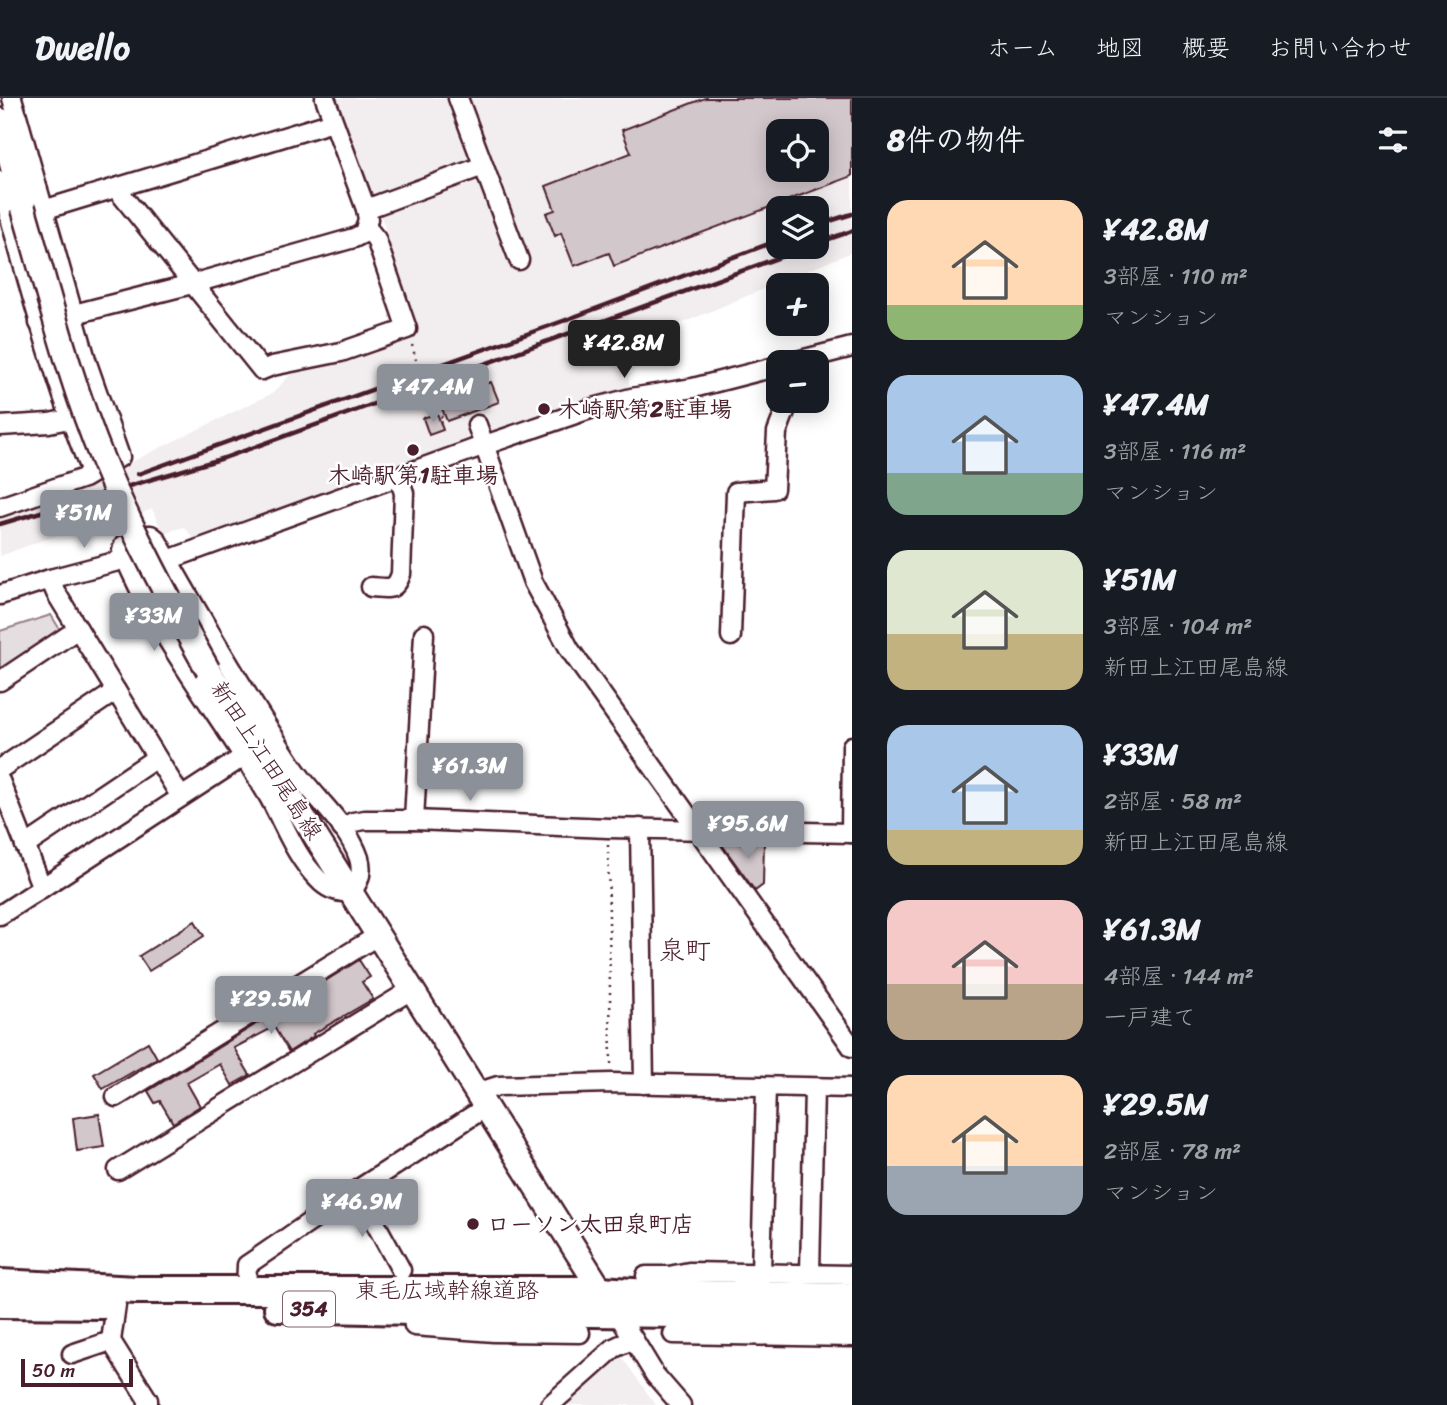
<!DOCTYPE html>
<html lang="ja">
<meta charset="utf-8">
<style>
body{margin:0;font-family:Sriracha,"Klee One",sans-serif;background:#20242c;color:#f1f3f6;height:100vh;display:flex;flex-direction:column;font-size:26px;white-space:nowrap}
*{box-sizing:border-box;margin:0}
p{font-size:23px;color:#9ea1a6}
.icon{flex:none;width:38px;height:38px;fill:none;stroke:currentColor;stroke-width:2;stroke-linecap:round;stroke-linejoin:round}
.map{position:relative;flex:1;overflow:hidden}
.details{display:flex;flex-direction:column;background:#171b24;width:595px}
.details>*{flex:none}
.controls{position:absolute;left:766px;top:21px;display:grid;gap:14px}
.controls a{display:grid;place-items:center;width:63px;height:63px;border-radius:14px;background:#171b24;box-shadow:0 4px 18px #0003;font-size:35px}
.scale{position:absolute;left:21px;bottom:18px;width:112px;box-sizing:border-box;padding-left:7px;border:4px solid #4a1f2b;border-top:0;font-size:19px;line-height:24px;white-space:nowrap;color:#4a1f2b;-webkit-text-stroke:5px #fff;paint-order:stroke}
.price{position:absolute;translate:-50% -60px;padding:0 16px;border-radius:7px;background:#8c9099;color:#fff;font-size:23px;line-height:46px;filter:drop-shadow(0 2px 4px #0008)}
.price::after{content:'';position:absolute;left:50%;top:42px;width:21px;height:16px;margin-left:-10px;background:inherit;clip-path:polygon(0 0,100% 0,50% 100%)}
.price.on{background:#222;color:#fff}
ul{padding:0;list-style:none}
li{display:flex;align-items:center;gap:21px;height:175px;padding:0 35px}
li span{display:grid;place-items:center;flex:none;width:196px;height:140px;border-radius:21px;color:#555}
li>.icon{margin-inline-start:auto}
span .icon{width:84px;height:84px;fill:#fffc;stroke-width:1}
li b{font-size:30px}
h2{display:flex;justify-content:space-between;align-items:center;height:84px;padding:0 35px;font-size:30px}
header{display:flex;align-items:center;gap:42px;box-sizing:border-box;height:98px;padding:0 35px;background:#171b24;border-bottom:2px solid #363941}
header strong{font-size:33px}
nav{display:flex;gap:38px;margin-inline-start:auto;font-size:24px}
main{display:flex;flex:1;min-height:0}
.map>svg:first-child{display:block}
.built{fill:#f2eeef;fill-rule:evenodd}
.green{fill:#e5dee0;stroke:#987e86;stroke-width:2}
.building{fill:#d2c7cb;stroke:#4a1f2b;stroke-width:2;fill-rule:evenodd}
.lines{fill:none;stroke-linecap:round;stroke-linejoin:round}
.minor-casing{stroke:#4a1f2b;stroke-width:23}
.major-casing{stroke:#4a1f2b;stroke-width:28}
.highway-casing{stroke:#4a1f2b;stroke-width:32}
.path{stroke:#4a1f2b;stroke-width:2.5;stroke-dasharray:2 5;stroke-linecap:butt}
.minor{stroke:#fff;stroke-width:18}
.major{stroke:#fff;stroke-width:23}
.highway{stroke:#fff;stroke-width:26}
.rail{stroke:#4a1f2b;stroke-width:4.5}
.major-bridge-casing{stroke:#4a1f2b;stroke-width:28;stroke-linecap:butt}
.major-bridge{stroke:#fff;stroke-width:23}
.poi-dot{fill:#4a1f2b;stroke:#fff;stroke-width:2.5}
.labels{text-anchor:middle;stroke-width:5;stroke-linejoin:round;paint-order:stroke}
.shield{fill:#fff;stroke:#80626b;stroke-width:2}
.shield-label{font-size:21px;font-weight:bold;fill:#4a1f2b}
.poi-label{font-size:23px;font-weight:bold;fill:#4a1f2b;stroke:#fff;text-anchor:start}
.street-label{font-size:23px;fill:#4a1f2b;stroke:#fff}
.quarter-label{font-size:26px;fill:#4a1f2b;stroke:#fff}
</style>
<header>
<strong>Dwello</strong>
<nav><a>ホーム</a><a>地図</a><a>概要</a><a>お問い合わせ</a></nav>
</header>
<main>
<div class="map">
<svg width="852" height="1307" viewBox="0 0 852 1307">
<rect width="100%" height="100%" fill="#fff"/>
<filter id="ink" filterUnits="userSpaceOnUse"><feTurbulence type="fractalNoise" baseFrequency=".0143" numOctaves="2"/><feDisplacementMap in="SourceGraphic" scale="14" xChannelSelector="R" yChannelSelector="G"/><feConvolveMatrix kernelMatrix="1 2 1 2 8 2 1 2 1" color-interpolation-filters="sRGB"/></filter>
<g filter="url(#ink)">
<!-- built -->
<g class="built">
<path d="M329,0H852V154L623,250L631,294L197,445L184,429L163,435L152,411L105,432L100,421L0,458V417L71,392L133,363L273,295L290,277L417,231L384,147L388,139L373,95L362,89ZM779,33H817V72H779ZM779,110H817V149H779Z"/>
<path d="M619,1255L656,1307H561Z"/>
</g>
<!-- green -->
<path class="green" d="M51,517L62,535L0,576V533Z"/>
<!-- building -->
<g class="building">
<path d="M705,0H852V78L614,168L609,155L574,168L561,135L555,138L546,115L555,112L546,88L631,55L622,32ZM779,33H817V72H779Z"/>
<path d="M491,284L499,304L447,323L439,303Z"/>
<path d="M437,315L443,332L429,337L423,320Z"/>
<path d="M720,744L764,745L763,787L755,793Z"/>
<path d="M195,823L204,838L149,873L139,858Z"/>
<path d="M359,862L370,879L362,884L373,901L313,936L314,938L289,954L274,929L234,950L250,977L232,987L220,966L187,985L200,1008L173,1025L160,1003L155,1005L148,993Z"/>
<path d="M148,944L157,960L103,991L94,976Z"/>
<path d="M99,1016L104,1049L77,1053L73,1020Z"/>
</g>
<g class="lines">
<!-- minor casing -->
<g class="minor-casing">
<g id="minor">
<path d="M458,0L519,162"/>
<path d="M0,83C27,181 53,280 91,374"/>
<path d="M116,90L262,272L272,268L341,254L407,231L376,141L367,130"/>
<path d="M366,111L483,68"/>
<path d="M43,112L333,24"/>
<path d="M39,225L188,187L354,140L364,135L368,121L366,111L325,0"/>
<path d="M793,264L852,249"/>
<path d="M477,327L533,484L570,552L852,949"/>
<path d="M0,328L49,325L69,321"/>
<path d="M0,409L84,380L120,359L87,265L12,0"/>
<path d="M144,437H151L156,441C200,519 245,595 294,670C314,700 347,725 359,760C363,774 360,784 351,794C338,795 327,791 318,781C295,758 284,726 269,699C221,617 157,541 122,452L124,447Z"/>
<path d="M168,462L485,347L593,310L631,300L693,290L779,268"/>
<path d="M50,481L56,495L181,699"/>
<path d="M371,489C388,490 395,494 401,476L404,395L399,379"/>
<path d="M0,497L50,481L126,461"/>
<path d="M731,538L736,394L774,391L777,334L789,303"/>
<path d="M0,583L78,531"/>
<path d="M0,671L116,593"/>
<path d="M0,683L42,790"/>
<path d="M414,722L424,536"/>
<path d="M342,730L353,724L365,722H414L608,730L852,735"/>
<path d="M640,730L644,986"/>
<path d="M851,735L852,648"/>
<path d="M25,748L156,660"/>
<path d="M0,817L243,659"/>
<path d="M476,995L498,988L611,985L852,990"/>
<path d="M116,999L377,838"/>
<path d="M118,1072L411,892"/>
<path d="M357,1092L401,1172"/>
<path d="M810,1175L814,990"/>
<path d="M646,1178H669L689,1174L852,1177"/>
<path d="M246,1192L247,1167L253,1163L357,1092L486,1009"/>
<path d="M731,1196C740,1189 756,1183 761,1174L766,989"/>
<path d="M116,1207L111,1243L148,1302V1307"/>
<path d="M412,1213L414,1228L494,1234L580,1235"/>
<path d="M618,1216L655,1277L681,1307"/>
<path d="M673,1236L852,1239"/>
<path d="M72,1256L111,1243"/>
<path d="M550,1307L614,1250L633,1241"/>
</g>
</g>
<!-- major casing -->
<g class="major-casing">
<g id="major">
<path d="M0,22L23,109"/>
<path d="M208,572L311,731L607,1202"/>
</g>
</g>
<!-- highway casing -->
<g class="highway-casing">
<g id="highway">
<path d="M0,1185L137,1192H600L649,1195L852,1199"/>
<path d="M0,1206L103,1207"/>
<path d="M278,1210L412,1213L852,1218"/>
</g>
</g>
<!-- path -->
<g class="path">
<path d="M412,247L416,262"/>
<path d="M409,269L399,273L412,306L463,288L465,294"/>
<path d="M434,298L443,323L440,324"/>
<path d="M608,747L611,968"/>
</g>
<!-- minor -->
<use href="#minor" class="minor"/>
<!-- major -->
<use href="#major" class="major"/>
<!-- highway -->
<use href="#highway" class="highway"/>
<!-- rail -->
<g class="rail">
<path d="M817,127L852,116"/>
<path d="M817,145L852,133"/>
<path d="M138,376L563,223L779,142"/>
<path d="M0,426L224,360L808,149"/>
</g>
<!-- major-bridge casing -->
<g class="major-bridge-casing">
<path id="major-bridge" d="M23,109C48,194 69,281 103,363C133,436 170,504 208,572"/>
</g>
<!-- major-bridge -->
<use href="#major-bridge" class="major-bridge"/>
</g>
</g>
<!-- markers -->
<g class="poi-dot">
<circle cx="544" cy="311" r="7"/>
<circle cx="413" cy="352" r="7"/>
<circle cx="473" cy="1126" r="7"/>
</g>
<g class="labels">
<!-- shield labels -->
<rect class="shield" x="283" y="1193.5" width="52" height="35" rx="5"/>
<g class="shield-label">
<text x="309" y="1218">354</text>
</g>
<!-- poi labels -->
<g class="poi-label">
<text x="558" y="319">木崎駅第2駐車場</text>
<text x="413" y="385" text-anchor="middle">木崎駅第1駐車場</text>
<text x="487" y="1134">ローソン太田泉町店</text>
</g>
<!-- street labels -->
<g class="street-label">
<text transform="translate(267 662) rotate(57)" y="8">新田上江田尾島線</text>
<text x="447" y="1200">東毛広域幹線道路</text>
</g>
<!-- quarter labels -->
<g class="quarter-label">
<text x="685" y="861">泉町</text>
</g>
</g>
</svg>
<div class="controls">
<a><svg class="icon" aria-label="locate" viewBox="0 0 24 24"><circle cx="12" cy="12" r="6"/><path d="M12 2v4M12 18v4M2 12h4M18 12h4"/></svg></a>
<a><svg class="icon" aria-label="layers" viewBox="0 0 24 24"><path d="M12 4l9 5-9 5-9-5zM3 14l9 5 9-5"/></svg></a>
<a>+</a>
<a>−</a>
</div>
<div class="scale">50 m</div>
<b class="price on" style="left:624px;top:282px">¥42.8M</b>
<b class="price" style="left:433px;top:326px">¥47.4M</b>
<b class="price" style="left:84px;top:452px">¥51M</b>
<b class="price" style="left:154px;top:555px">¥33M</b>
<b class="price" style="left:470px;top:705px">¥61.3M</b>
<b class="price" style="left:748px;top:763px">¥95.6M</b>
<b class="price" style="left:271px;top:938px">¥29.5M</b>
<b class="price" style="left:362px;top:1141px">¥46.9M</b>
</div>
<section class="details">
<h2>8件の物件<svg class="icon" aria-label="filters" viewBox="0 0 24 24"><path d="M4 7h16M4 17h16"/><circle cx="9" cy="7" r="2"/><circle cx="15" cy="17" r="2"/></svg></h2>
<ul>
<li><span style="background:linear-gradient(#ffd9b3 75%,#8fb573 0)"><svg class="icon" aria-label="home" viewBox="0 0 24 24"><path d="M3 11l9-7 9 7M6 9v11h12V9"/></svg></span><div><b>¥42.8M</b><p>3部屋 · 110 m²</p><p>マンション</p></div></li>
<li><span style="background:linear-gradient(#a9c7e8 70%,#7fa58c 0)"><svg class="icon" aria-label="home" viewBox="0 0 24 24"><path d="M3 11l9-7 9 7M6 9v11h12V9"/></svg></span><div><b>¥47.4M</b><p>3部屋 · 116 m²</p><p>マンション</p></div></li>
<li><span style="background:linear-gradient(#dfe7d0 60%,#c2b280 0)"><svg class="icon" aria-label="home" viewBox="0 0 24 24"><path d="M3 11l9-7 9 7M6 9v11h12V9"/></svg></span><div><b>¥51M</b><p>3部屋 · 104 m²</p><p>新田上江田尾島線</p></div></li>
<li><span style="background:linear-gradient(#a9c7e8 75%,#c2b280 0)"><svg class="icon" aria-label="home" viewBox="0 0 24 24"><path d="M3 11l9-7 9 7M6 9v11h12V9"/></svg></span><div><b>¥33M</b><p>2部屋 · 58 m²</p><p>新田上江田尾島線</p></div></li>
<li><span style="background:linear-gradient(#f6c9c9 60%,#b9a48a 0)"><svg class="icon" aria-label="home" viewBox="0 0 24 24"><path d="M3 11l9-7 9 7M6 9v11h12V9"/></svg></span><div><b>¥61.3M</b><p>4部屋 · 144 m²</p><p>一戸建て</p></div></li>
<li><span style="background:linear-gradient(#ffd9b3 65%,#9aa5b1 0)"><svg class="icon" aria-label="home" viewBox="0 0 24 24"><path d="M3 11l9-7 9 7M6 9v11h12V9"/></svg></span><div><b>¥29.5M</b><p>2部屋 · 78 m²</p><p>マンション</p></div></li>
</ul>
</section>
</main>
